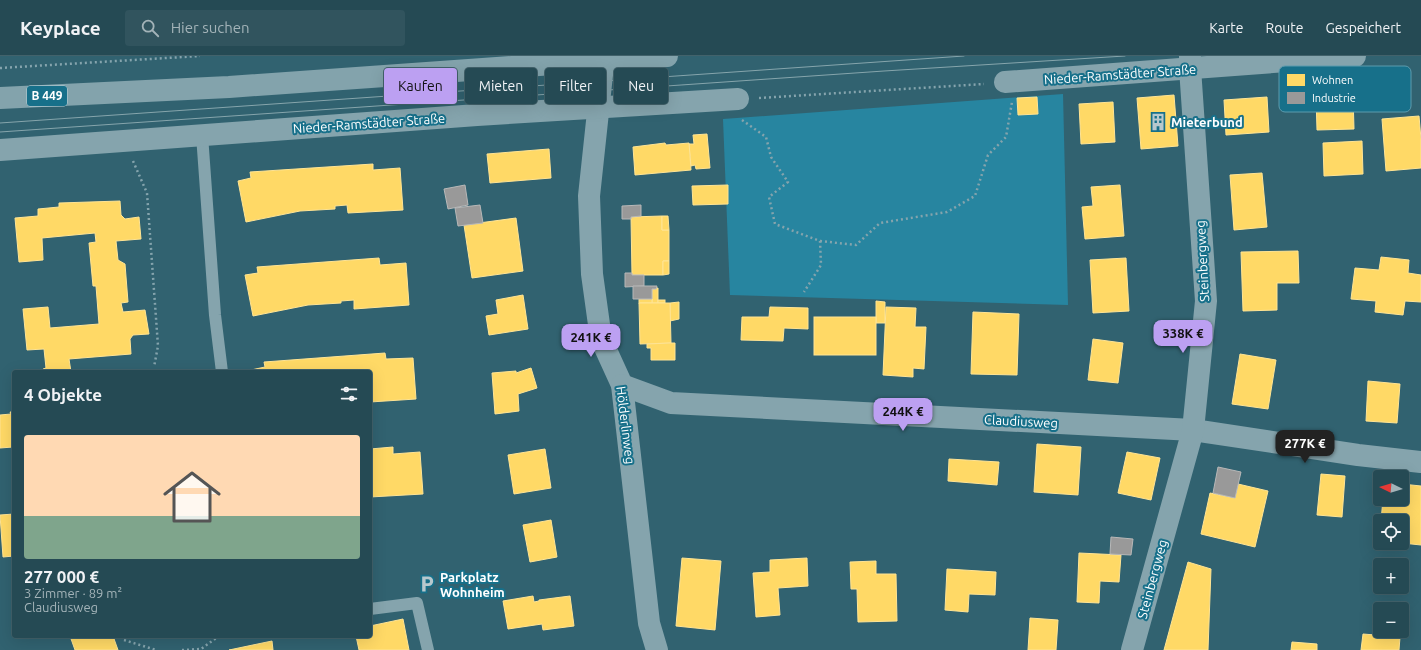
<!DOCTYPE html>
<html lang="de">
<meta charset="utf-8">
<style>
body{margin:0;font-family:Ubuntu,sans-serif;background:#31545e;color:#f1f3f6;height:100vh;display:flex;flex-direction:column;font-size:15px;white-space:nowrap}
*{box-sizing:border-box;margin:0}
p{font-size:13px;color:#a3b3b8}
.icon{flex:none;width:22px;height:22px;fill:none;stroke:currentColor;stroke-width:2;stroke-linecap:round;stroke-linejoin:round}
.map{position:relative;flex:1;overflow:hidden}
.panel{position:absolute;left:12px;top:314px;width:360px;height:268px;display:flex;flex-direction:column;background:#254a54;border-radius:4px;box-shadow:0 4px 16px #0002,0 0 0 1px #42626b}
.panel>*{flex:none}
.banner{position:absolute;left:384px;top:12px;width:380px;height:36px;display:flex;gap:8px}
.needle{width:26px;rotate:275deg}
.tools{position:absolute;left:1373px;top:414px;display:grid;gap:8px}
.tools a{display:grid;place-items:center;width:36px;height:36px;border-radius:4px;background:#254a54;box-shadow:0 4px 16px #0002,0 0 0 1px #42626b;font-size:20px}
.price{position:absolute;translate:-50% -34px;padding:0 9px;border-radius:8px;background:#bca0f2;color:#111;font-size:13px;line-height:26px;filter:drop-shadow(0 1px 2px #0008)}
.price::after{content:'';position:absolute;left:50%;top:24px;width:12px;height:9px;margin-left:-6px;background:inherit;clip-path:polygon(0 0,100% 0,50% 100%)}
.price.current{background:#222;color:#fff}
ul{padding:0;list-style:none}
li{display:grid;align-content:center;gap:8px;height:212px;padding:0 12px}
li span{display:grid;place-items:center;height:124px;border-radius:4px;color:#555}
li>.icon{margin-inline-start:auto}
span .icon{width:72px;height:72px;fill:#fffc;stroke-width:1}
li b{font-size:17px}
h2{display:flex;justify-content:space-between;align-items:center;height:48px;padding:0 12px;font-size:17px}
.pill{padding:0 14px;border-radius:4px;background:#254a54;box-shadow:0 4px 16px #0002,0 0 0 1px #42626b;font-size:14px;line-height:36px}
.pill.current{background:#bca0f2;color:#111}
header{display:flex;align-items:center;gap:24px;box-sizing:border-box;height:56px;padding:0 20px;background:#254a54;border-bottom:1px solid #42626b}
header strong{font-size:19px}
nav{display:flex;gap:22px;margin-inline-start:auto;font-size:14px}
.search{width:280px;height:36px;background:#31545e;display:flex;align-items:center;gap:10px;box-sizing:border-box;padding:0 14px;border-radius:4px;color:#a3b3b8;font-size:15px}
.map>svg:first-child{display:block}
.green{fill:#2785a0}
.homes{fill:#ffd966;stroke:#ffe494}
.industry{fill:#999;stroke:#b8b8b8}
.lines{fill:none;stroke-linecap:round;stroke-linejoin:round}
.path{stroke:#85a4ad;stroke-width:2.5;stroke-dasharray:2 3;stroke-linecap:butt}
.lane{stroke:#85a4ad;stroke-width:12}
.street{stroke:#85a4ad;stroke-width:22}
.primary{stroke:#83a3ac;stroke-width:22}
.tram{stroke:#86a5ac;stroke-width:1}
.labels{text-anchor:middle;stroke-width:4;stroke-linejoin:round;paint-order:stroke}
.shield{fill:#17708a;stroke:#b9d4dc;stroke-width:1}
.shield-label{font-size:12px;font-weight:bold;fill:#fff}
.street-label{font-size:13px;fill:#fff;stroke:#17708a}
.poi-label{font-size:13px;font-weight:bold;fill:#fff;stroke:#17708a;text-anchor:start}
.key{fill:#17708a;stroke:#5d9bad;stroke-width:1}
.key-label{font-size:11px;fill:#fff}
</style>
<header>
<strong>Keyplace</strong>
<div class="search"><svg class="icon" aria-label="search" viewBox="0 0 24 24"><circle cx="10" cy="10" r="6"/><path d="M15 15l6 6"/></svg>Hier suchen</div>
<nav><a>Karte</a><a>Route</a><a>Gespeichert</a></nav>
</header>
<div class="map">
<svg width="1421" height="594" viewBox="0 0 1421 594">
<rect width="100%" height="100%" fill="#316270"/>
<!-- green -->
<path class="green" d="M1063,38L1068,249L730,239L723,63Z"/>
<!-- homes -->
<g class="homes">
<path d="M1174,39L1178,90L1141,93L1137,42Z"/>
<path d="M1353,39L1354,73L1317,74L1316,41Z"/>
<path d="M1037,41L1038,58L1018,59L1017,42Z"/>
<path d="M1267,41L1269,76L1226,79L1224,44Z"/>
<path d="M1113,46L1115,86L1081,88L1079,48Z"/>
<path d="M1419,60L1421,83V112L1386,115L1382,63Z"/>
<path d="M707,78L710,112L696,113L695,109L691,110L689,88H694L693,79Z"/>
<path d="M1362,85L1363,118L1324,120L1323,87Z"/>
<path d="M665,87L666,89L689,87L691,114L635,119L633,91Z"/>
<path d="M549,93L551,122L490,127L487,98Z"/>
<path d="M373,108V114L400,112L403,154L348,157L347,149L335,150V153L300,155L246,166L238,125L251,122L250,116Z"/>
<path d="M1262,117L1267,171L1234,174L1230,119Z"/>
<path d="M728,129V148L693,149L692,130Z"/>
<path d="M1120,129L1124,180L1085,183L1082,151L1093,150L1091,131Z"/>
<path d="M120,145L121,159L125,163L139,161L141,183L116,185L118,204L125,208L128,246L121,247L123,256L145,254L149,278L133,279L130,283L131,298L69,303L71,316H43V313L46,312L44,293L27,294L23,253L48,251L50,272L99,268L96,230H93L89,187L96,186L95,177L42,182L43,204L19,206L15,162L38,160V153L59,151V147Z"/>
<path d="M662,160V174H669V205H663V219H632L631,161Z"/>
<path d="M662,160H668L669,174H662Z"/>
<path d="M516,162L523,215L472,222L464,169Z"/>
<path d="M1298,195L1299,227H1277V254L1243,255L1241,196Z"/>
<path d="M1381,201L1409,204L1408,217L1421,219V246L1405,245L1403,259L1375,256L1376,245L1351,243L1355,212L1379,214Z"/>
<path d="M379,202L380,209L406,207L409,249L354,253V244L341,245V247L308,249L253,260L245,219L258,217L257,211Z"/>
<path d="M1126,202L1129,255L1093,257L1090,204Z"/>
<path d="M663,205H669V218L663,219Z"/>
<path d="M657,232H658V247H652V233H656Z"/>
<path d="M523,239L528,273L489,279L486,260L498,258L496,244Z"/>
<rect x="639" y="243" width="13" height="4"/>
<rect x="658" y="244" width="7" height="3"/>
<path d="M876,245L885,246V267H876Z"/>
<path d="M679,246V263L670,265V247Z"/>
<path d="M639,247H670L671,287L640,288Z"/>
<path d="M770,251L808,252V273L784,272L783,285L741,284L742,261H769Z"/>
<path d="M886,251L916,252L915,271H926L924,313L913,312V321L883,319Z"/>
<path d="M973,256L1019,258L1017,319L971,318Z"/>
<rect x="814" y="261" width="62" height="38"/>
<path d="M1093,283L1123,287L1118,327L1088,324Z"/>
<path d="M671,287H675V304H651V292H647V288Z"/>
<path d="M385,297L386,303L413,302L416,343L370,346V316H252L251,314L265,311L264,306Z"/>
<path d="M1240,298L1276,304L1268,353L1232,348Z"/>
<path d="M531,312L537,332L518,338L519,355L495,358L492,317L516,315V317Z"/>
<path d="M1368,325L1400,328L1397,367L1366,365Z"/>
<path d="M10,356H14V387H12L13,391L0,392V359L11,358Z"/>
<path d="M1037,388L1081,391L1078,439L1034,436Z"/>
<path d="M393,391V398L420,396L423,438L370,441V393Z"/>
<path d="M545,393L551,432L514,438L508,399Z"/>
<path d="M1127,396L1160,402L1151,444L1118,437Z"/>
<path d="M949,403L999,406L997,429L948,425Z"/>
<path d="M1321,418L1345,420L1342,461L1317,459Z"/>
<path d="M1238,428L1268,435L1255,491L1201,478L1210,437L1235,442Z"/>
<path d="M1402,428L1421,430V489L1402,487V465H1381L1383,443H1402Z"/>
<path d="M14,458V500L3,501L0,459Z"/>
<path d="M551,464L557,501L530,506L523,469Z"/>
<path d="M1079,497L1121,499L1119,526L1100,525L1099,547L1077,546Z"/>
<path d="M682,502L721,505L715,574L676,570Z"/>
<path d="M807,502L808,530L778,532L780,559L756,561L753,517L770,516V504Z"/>
<path d="M876,505V518H896L897,565L858,566L857,533H851L850,506Z"/>
<path d="M1188,506L1211,513L1208,594H1164Z"/>
<path d="M947,513L996,516L995,539L969,538L968,556L945,554Z"/>
<path d="M533,540L534,546L539,545V544L570,540L574,570L543,574L542,568L508,573L503,545Z"/>
<path d="M1030,562L1058,564L1056,594H1028Z"/>
<path d="M403,563L409,594H359L356,580H370V570Z"/>
<path d="M1363,578L1400,581L1399,594H1361Z"/>
<path d="M70,580H113L118,594H75Z"/>
<path d="M272,585L273,594H229Z"/>
<path d="M1292,586L1317,588V594H1291Z"/>
</g>
<!-- industry -->
<g class="industry">
<path d="M465,129L468,149L448,153L444,133Z"/>
<path d="M480,149L483,167L458,170L455,152Z"/>
<path d="M641,149V160L631,161V163H622V150Z"/>
<path d="M625,217H632V219H644V230L625,231Z"/>
<path d="M633,230H657L656,233H652V243H633Z"/>
<path d="M1218,411L1241,416L1235,442L1213,437Z"/>
<path d="M1111,481L1133,483L1131,499L1110,498Z"/>
</g>
<g class="lines">
<!-- path -->
<g class="path">
<path d="M0,12L200,0"/>
<path d="M759,42L984,28"/>
<path d="M742,64L766,81L771,101L788,126L769,141L775,168L820,185L821,209L804,236"/>
<path d="M133,105L147,137L158,290L154,311"/>
<path d="M820,185L856,189L880,167L947,156L975,140L988,99L1006,81L1012,46"/>
<path d="M124,584L156,594"/>
<path d="M182,594L201,593L219,580"/>
</g>
<!-- lane -->
<g class="lane">
<path d="M202,79L215,259L222,316"/>
<path d="M370,553L417,547L428,594"/>
</g>
<!-- street -->
<g class="street">
<path d="M604,0L589,140L592,218L601,283L622,329L649,567L657,594"/>
<path d="M1005,26L1355,0"/>
<path d="M0,94L477,59L738,43"/>
<path d="M622,329L671,347L1193,374L1358,399L1421,406"/>
<path d="M1132,594L1193,374L1206,245L1190,12V0"/>
</g>
<!-- primary -->
<path class="primary" d="M0,42L229,31L667,0"/>
<!-- tram -->
<g class="tram">
<path d="M0,67L964,0"/>
<path d="M0,76L884,15L1125,0"/>
</g>
</g>
<!-- icons -->
<defs>
<g id="building-bare" transform="scale(1.38)"><path d="M-4-6H4V6H1V3H-1V6H-4ZM-2.5-4.3h1.7v1.8h-1.7ZM.8-4.3h1.7v1.8H.8ZM-2.5-1h1.7V.8h-1.7ZM.8-1h1.7V.8H.8Z" fill="#b7c8cd" stroke="#17708a" stroke-width="2.5" paint-order="stroke"/></g>
<g id="parking-bare" transform="scale(1.38)"><path d="M-3.5-5.5H1a3.5 3.5 0 0 1 0 7H-1V5.5H-3.5ZM-1-3.4V-.6H.8a1.4 1.4 0 0 0 0-2.8Z" fill="#b7c8cd" stroke="#17708a" stroke-width="2.5" paint-order="stroke"/></g>
</defs>
<g fill-rule="evenodd">
<use href="#building-bare" x="1158" y="66"/>
<use href="#parking-bare" x="427" y="528"/>
</g>
<g class="labels">
<!-- shield labels -->
<rect class="shield" x="27" y="30" width="40" height="20" rx="3"/>
<g class="shield-label">
<text x="47" y="44">B 449</text>
</g>
<!-- street labels -->
<g class="street-label">
<text transform="translate(1120 18) rotate(-4)" y="5">Nieder-Ramstädter Straße</text>
<text transform="translate(369 67) rotate(-4)" y="5">Nieder-Ramstädter Straße</text>
<text transform="translate(1202 205) rotate(-93)" y="5">Steinbergweg</text>
<text transform="translate(1021 365) rotate(3)" y="5">Claudiusweg</text>
<text transform="translate(626 369) rotate(83)" y="5">Hölderlinweg</text>
<text transform="translate(1152 523) rotate(-75)" y="5">Steinbergweg</text>
</g>
<!-- poi labels -->
<g class="poi-label">
<text x="1171" y="71">Mieterbund</text>
<text x="440" y="526">Parkplatz<tspan x="440" dy="15">Wohnheim</tspan></text>
</g>
</g>
<!-- legend -->
<rect x="1279" y="10" width="132" height="46" rx="6" class="key"/>
<rect x="1287" y="18" width="18" height="12" fill="#ffd966"/>
<rect x="1287" y="36" width="18" height="12" fill="#999"/>
<g class="key-label">
<text x="1312" y="28">Wohnen</text>
<text x="1312" y="46">Industrie</text>
</g>
</svg>
<div class="tools">
<a><svg class="needle" viewBox="-14 -14 28 28"><path d="M0-13l5 13h-10z" fill="#e53935"/><path d="M0 13l5-13h-10z" fill="#a3b3b8"/></svg></a>
<a><svg class="icon" aria-label="locate" viewBox="0 0 24 24"><circle cx="12" cy="12" r="6"/><path d="M12 2v4M12 18v4M2 12h4M18 12h4"/></svg></a>
<a>+</a>
<a>−</a>
</div>
<b class="price" style="left:1183px;top:298px">338K €</b>
<b class="price" style="left:591px;top:302px">241K €</b>
<b class="price" style="left:903px;top:376px">244K €</b>
<b class="price current" style="left:1305px;top:408px">277K €</b>
<div class="banner">
<a class="pill current">Kaufen</a>
<a class="pill">Mieten</a>
<a class="pill">Filter</a>
<a class="pill">Neu</a>
</div>
<section class="panel">
<h2>4 Objekte<svg class="icon" aria-label="filters" viewBox="0 0 24 24"><path d="M4 7h16M4 17h16"/><circle cx="9" cy="7" r="2"/><circle cx="15" cy="17" r="2"/></svg></h2>
<ul>
<li><span style="background:linear-gradient(#ffd9b3 65%,#7fa58c 0)"><svg class="icon" aria-label="home" viewBox="0 0 24 24"><path d="M3 11l9-7 9 7M6 9v11h12V9"/></svg></span><div><b>277 000 €</b><p>3 Zimmer · 89 m²</p><p>Claudiusweg</p></div></li>
</ul>
</section>
</div>
